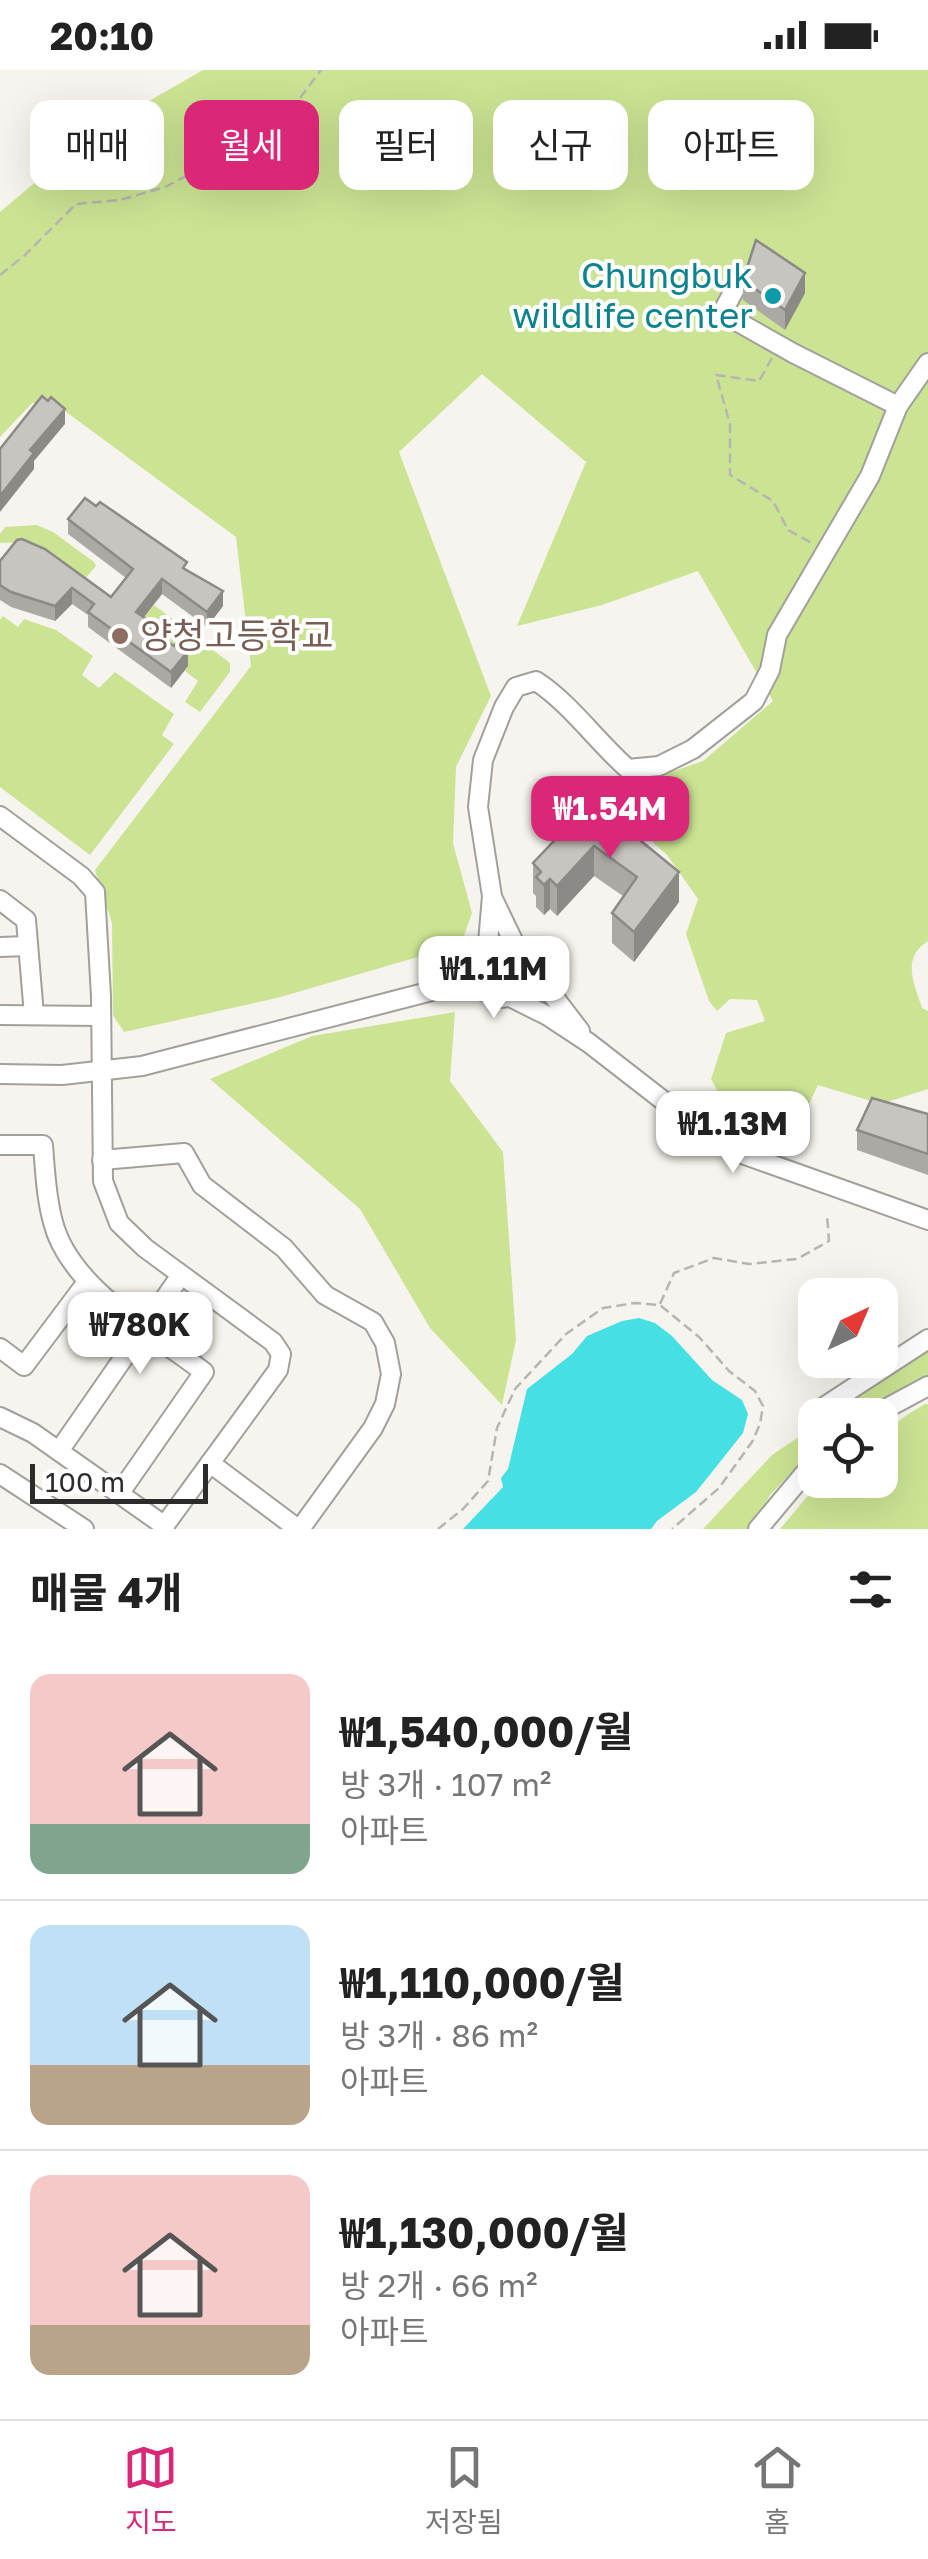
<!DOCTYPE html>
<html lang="ko">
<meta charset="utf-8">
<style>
body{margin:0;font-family:"Golos Text","Noto Sans KR",sans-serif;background:#f2f2f2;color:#222;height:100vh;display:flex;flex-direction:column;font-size:38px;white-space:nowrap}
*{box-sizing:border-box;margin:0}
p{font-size:32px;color:#767676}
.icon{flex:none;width:55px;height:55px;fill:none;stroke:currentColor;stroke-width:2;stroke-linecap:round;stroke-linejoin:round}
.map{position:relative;height:1459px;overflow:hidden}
.details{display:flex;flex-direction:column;background:#fff;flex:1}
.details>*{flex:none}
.top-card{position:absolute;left:30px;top:30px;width:870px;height:90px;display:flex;gap:20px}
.needle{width:65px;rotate:44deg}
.tools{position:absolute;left:798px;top:1208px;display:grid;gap:20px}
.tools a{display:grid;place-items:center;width:100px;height:100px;border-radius:20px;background:#fff;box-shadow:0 10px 40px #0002;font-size:50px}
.scale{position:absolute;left:30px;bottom:25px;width:178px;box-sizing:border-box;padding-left:10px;border:5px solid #2c2b29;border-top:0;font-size:28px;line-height:35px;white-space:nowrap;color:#2c2b29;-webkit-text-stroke:8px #fff;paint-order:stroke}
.price{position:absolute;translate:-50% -85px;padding:0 22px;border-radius:20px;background:#fff;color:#222;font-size:32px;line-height:65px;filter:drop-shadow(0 2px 5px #0008)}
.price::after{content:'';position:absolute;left:50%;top:60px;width:30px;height:22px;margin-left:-15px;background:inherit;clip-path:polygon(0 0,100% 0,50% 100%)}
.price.selected{background:#db2777;color:#fff}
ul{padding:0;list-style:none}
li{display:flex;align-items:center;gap:30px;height:250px;padding:0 30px}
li+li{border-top:2px solid #e0e0e0}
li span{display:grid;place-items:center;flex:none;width:280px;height:200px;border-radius:20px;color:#555}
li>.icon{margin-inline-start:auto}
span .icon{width:120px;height:120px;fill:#fffc;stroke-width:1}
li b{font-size:42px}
h2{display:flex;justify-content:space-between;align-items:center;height:120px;padding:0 30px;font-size:42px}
.pill{padding:0 35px;border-radius:20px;background:#fff;box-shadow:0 10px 40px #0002;font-size:35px;line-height:90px}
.pill.selected{background:#db2777;color:#fff}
.status{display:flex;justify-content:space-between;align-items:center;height:70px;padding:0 50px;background:#fff;direction:ltr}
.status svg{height:28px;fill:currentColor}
.tab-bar{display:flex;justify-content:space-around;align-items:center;height:140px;border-top:2px solid #e0e0e0;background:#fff;font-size:28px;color:#767676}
.tab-bar a{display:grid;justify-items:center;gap:5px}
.tab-bar .selected{color:#db2777}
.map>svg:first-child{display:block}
.green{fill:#cbe493}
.water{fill:#46dfe3}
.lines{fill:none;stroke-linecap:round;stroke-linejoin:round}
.minor-casing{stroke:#a2a09b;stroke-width:22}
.path{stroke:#b8b5b1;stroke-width:2.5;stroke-dasharray:10 5;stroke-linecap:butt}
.minor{stroke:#fff;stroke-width:18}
.wall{fill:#aca9a5}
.shaded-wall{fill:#8c8986}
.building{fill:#c8c4c0;stroke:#8c8986;stroke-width:2.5}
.culture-dot{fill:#0f9aa8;stroke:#fff;stroke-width:4}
.education-dot{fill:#8d6e63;stroke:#fff;stroke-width:4}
.labels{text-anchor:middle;stroke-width:8;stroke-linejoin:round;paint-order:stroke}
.culture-label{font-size:35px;fill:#0d838f;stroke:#fff;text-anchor:end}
.education-label{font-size:35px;fill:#785e54;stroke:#fff;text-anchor:start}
</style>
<div class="status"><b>20:10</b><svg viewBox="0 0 49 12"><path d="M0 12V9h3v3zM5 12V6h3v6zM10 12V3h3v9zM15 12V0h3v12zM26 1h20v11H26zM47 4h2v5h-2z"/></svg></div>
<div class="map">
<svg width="928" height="1459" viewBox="0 0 928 1459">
<rect width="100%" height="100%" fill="#f7f4ef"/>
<!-- green -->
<g class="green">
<path d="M203,0H928V871C901,888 914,913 922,938L928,941V1019L881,1034L818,1015L791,1072L726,1038L711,1009L726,963L765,951L757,930L730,929L717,941L709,931L686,864L698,829L667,785L633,755L639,713L703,691L773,631L698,501L602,535L517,556L586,392L482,304L399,382L491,626L456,697L453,773L472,843L464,866L449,878L277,928L124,962L113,945L112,853L95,800L251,596L236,467L58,336L32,333L0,367V142L95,62Z"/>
<path d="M37,455L53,462L94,492L96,496L83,511L25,472L0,473V464L5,457Z"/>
<path d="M154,535L230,593V602L200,642L185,632L198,611L185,601L188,596L136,557Z"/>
<path d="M3,546L18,557L24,549L56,560L93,586L82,605L99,618L115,602L174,644L162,665L174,674L90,785L0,717V550Z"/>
<path d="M455,942L450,1011L503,1082L516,1270L502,1335L430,1258L360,1139L210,1009L312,966Z"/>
<path d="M928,1280V1308L891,1324L855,1345H830Z"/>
<path d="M925,1334H928V1459H780L821,1410H880C880,1364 886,1357 925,1334Z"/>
<path d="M815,1356V1378L770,1425L751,1459H703L772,1385Z"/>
</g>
<!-- water -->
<path class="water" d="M639,1248L655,1253L672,1266L712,1310L742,1330L748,1344L743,1363L696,1422L657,1451L651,1459H463L503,1417L501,1408L508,1399L527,1319L572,1284L587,1266L622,1251Z"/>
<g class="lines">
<!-- minor casing -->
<g class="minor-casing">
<g id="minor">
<path d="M737,215L722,243L793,283L898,336"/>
<path d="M0,746L81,806L95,822L101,926L103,1111L119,1153L145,1178L273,1272L281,1284L278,1300L162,1459"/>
<path d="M493,829L519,883"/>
<path d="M0,830L26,850L34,945"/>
<path d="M0,877L28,876"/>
<path d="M487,884L492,826L478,737L483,690L504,637L516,617L536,611C571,634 596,671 628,699L659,696L693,679L754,631L770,600L777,565L870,406L898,336L928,293"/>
<path d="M451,916L487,884L494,879H511L525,889L580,961"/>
<path d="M0,945L101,946"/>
<path d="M0,1004L62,1005L142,996L451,916L486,921L500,928L510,927L548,946L589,973L674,1039L745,1085L928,1150"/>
<path d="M0,1075H43C45,1100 46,1127 53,1152C69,1217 153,1263 204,1302L119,1424"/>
<path d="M102,1090L184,1083L202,1115L284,1178L325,1225L373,1252L385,1273L391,1304L385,1334L373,1358L300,1459"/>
<path d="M0,1278L24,1296L87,1212"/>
<path d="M813,1344L928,1269"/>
<path d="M874,1345L928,1316"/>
<path d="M0,1347L33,1363L165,1456"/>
<path d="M59,1381L181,1205"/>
<path d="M210,1393L298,1459"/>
<path d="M0,1404L84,1459"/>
<path d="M758,1459L815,1391"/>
</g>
</g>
<!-- path -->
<g class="path">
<path d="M0,205L25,185L76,134L120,130L165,117L276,60L321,0"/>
<path d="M772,288L759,311L716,305L730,354V405L773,431L788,460L812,473"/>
<path d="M660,1234L674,1203L714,1188L749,1194L797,1189L829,1171L827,1145"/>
<path d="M438,1459L463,1439L488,1411L497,1358L515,1319L566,1264L603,1238L635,1233L660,1235L699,1267L729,1301L755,1321L763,1336L760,1354L752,1372L719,1418L672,1459"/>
</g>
<!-- minor -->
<use href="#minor" class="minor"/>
</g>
<!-- wall -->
<g class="wall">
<path d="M743,210L805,223L785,260L743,230Z"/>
<path d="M68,449L187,500L223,536L207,557L162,524L144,547L152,560L188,596L171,618L88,557V545L72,534L55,551L11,537L0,530V491L111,527L126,508L68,464Z"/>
<path d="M592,731L679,832L634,892L612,873V843L623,826L594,806L557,846L550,839L544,845L536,837V826L533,823V793Z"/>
<path d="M928,1044V1105L857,1080V1060Z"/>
</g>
<!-- shaded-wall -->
<g class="shaded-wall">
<path d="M805,203V223L785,260V240Z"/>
<path d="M65,339V354L34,391V399L0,442V426L30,380Z"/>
<path d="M162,509V524L136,557V542Z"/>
<path d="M72,518V534L55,551V536Z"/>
<path d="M223,521V536L207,557V542Z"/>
<path d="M188,581V596L171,618V602Z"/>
<path d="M594,776V806L557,846V816Z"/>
<path d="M679,802V832L634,892V862Z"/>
<path d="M550,809V839L544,845V815Z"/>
</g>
<!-- building -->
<g class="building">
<path d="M756,170L805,203L785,240L743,210Z"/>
<path d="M42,326L48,331L51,327L65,339L30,380L34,383L0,426V379Z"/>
<path d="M85,428L96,436L100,432L187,492L183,498L223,521L207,542L162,509L136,542L152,553L148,558L174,576L177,573L188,581L171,602L88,542L94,534L72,518L55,536L11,522L0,515V491L17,470L22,469L45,479L111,527L133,499L68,449Z"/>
<path d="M592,731L679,802L634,862L612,843L637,807L594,776L557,816L550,809L544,815L536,807L541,802L533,793Z"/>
<path d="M872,1028L928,1044V1084L857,1060Z"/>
</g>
<!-- markers -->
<circle class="culture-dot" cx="773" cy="226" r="10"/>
<circle class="education-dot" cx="120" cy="566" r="10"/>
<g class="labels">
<!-- culture labels -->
<g class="culture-label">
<text x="753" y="218">Chungbuk<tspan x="753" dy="40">wildlife center</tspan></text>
</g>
<!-- education labels -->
<g class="education-label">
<text x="140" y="578">양청고등학교</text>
</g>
</g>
</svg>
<div class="tools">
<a><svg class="needle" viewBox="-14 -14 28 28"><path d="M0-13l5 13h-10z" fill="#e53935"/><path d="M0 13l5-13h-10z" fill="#767676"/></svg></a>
<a><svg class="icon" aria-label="locate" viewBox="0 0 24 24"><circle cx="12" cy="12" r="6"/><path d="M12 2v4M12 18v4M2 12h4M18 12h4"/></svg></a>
</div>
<div class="scale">100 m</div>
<b class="price selected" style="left:610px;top:791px">₩1.54M</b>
<b class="price" style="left:494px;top:951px">₩1.11M</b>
<b class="price" style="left:733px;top:1106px">₩1.13M</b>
<b class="price" style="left:140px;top:1307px">₩780K</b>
<div class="top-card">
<a class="pill">매매</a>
<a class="pill selected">월세</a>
<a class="pill">필터</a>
<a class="pill">신규</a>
<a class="pill">아파트</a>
</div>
</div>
<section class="details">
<h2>매물 4개<svg class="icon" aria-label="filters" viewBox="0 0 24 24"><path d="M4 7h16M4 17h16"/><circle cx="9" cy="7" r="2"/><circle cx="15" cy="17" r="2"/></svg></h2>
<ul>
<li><span style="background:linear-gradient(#f6c9c9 75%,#7fa58c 0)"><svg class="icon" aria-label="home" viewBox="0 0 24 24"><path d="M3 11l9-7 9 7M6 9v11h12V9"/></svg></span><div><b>₩1,540,000/월</b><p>방 3개 · 107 m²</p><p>아파트</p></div></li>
<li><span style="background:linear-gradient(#bfe0f5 70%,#b9a48a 0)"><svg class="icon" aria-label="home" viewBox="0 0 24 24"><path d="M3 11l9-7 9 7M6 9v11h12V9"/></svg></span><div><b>₩1,110,000/월</b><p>방 3개 · 86 m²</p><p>아파트</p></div></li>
<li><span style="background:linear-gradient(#f6c9c9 75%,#b9a48a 0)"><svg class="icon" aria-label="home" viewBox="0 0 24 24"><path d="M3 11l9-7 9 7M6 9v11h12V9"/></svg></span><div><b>₩1,130,000/월</b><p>방 2개 · 66 m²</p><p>아파트</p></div></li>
</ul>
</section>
<nav class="tab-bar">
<a class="selected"><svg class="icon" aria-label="map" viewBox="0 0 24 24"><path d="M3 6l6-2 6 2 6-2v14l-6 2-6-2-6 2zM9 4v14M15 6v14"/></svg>지도</a>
<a><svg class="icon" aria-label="saved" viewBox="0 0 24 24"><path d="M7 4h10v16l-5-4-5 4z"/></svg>저장됨</a>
<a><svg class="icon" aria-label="home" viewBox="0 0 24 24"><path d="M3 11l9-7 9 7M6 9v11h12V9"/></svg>홈</a>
</nav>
